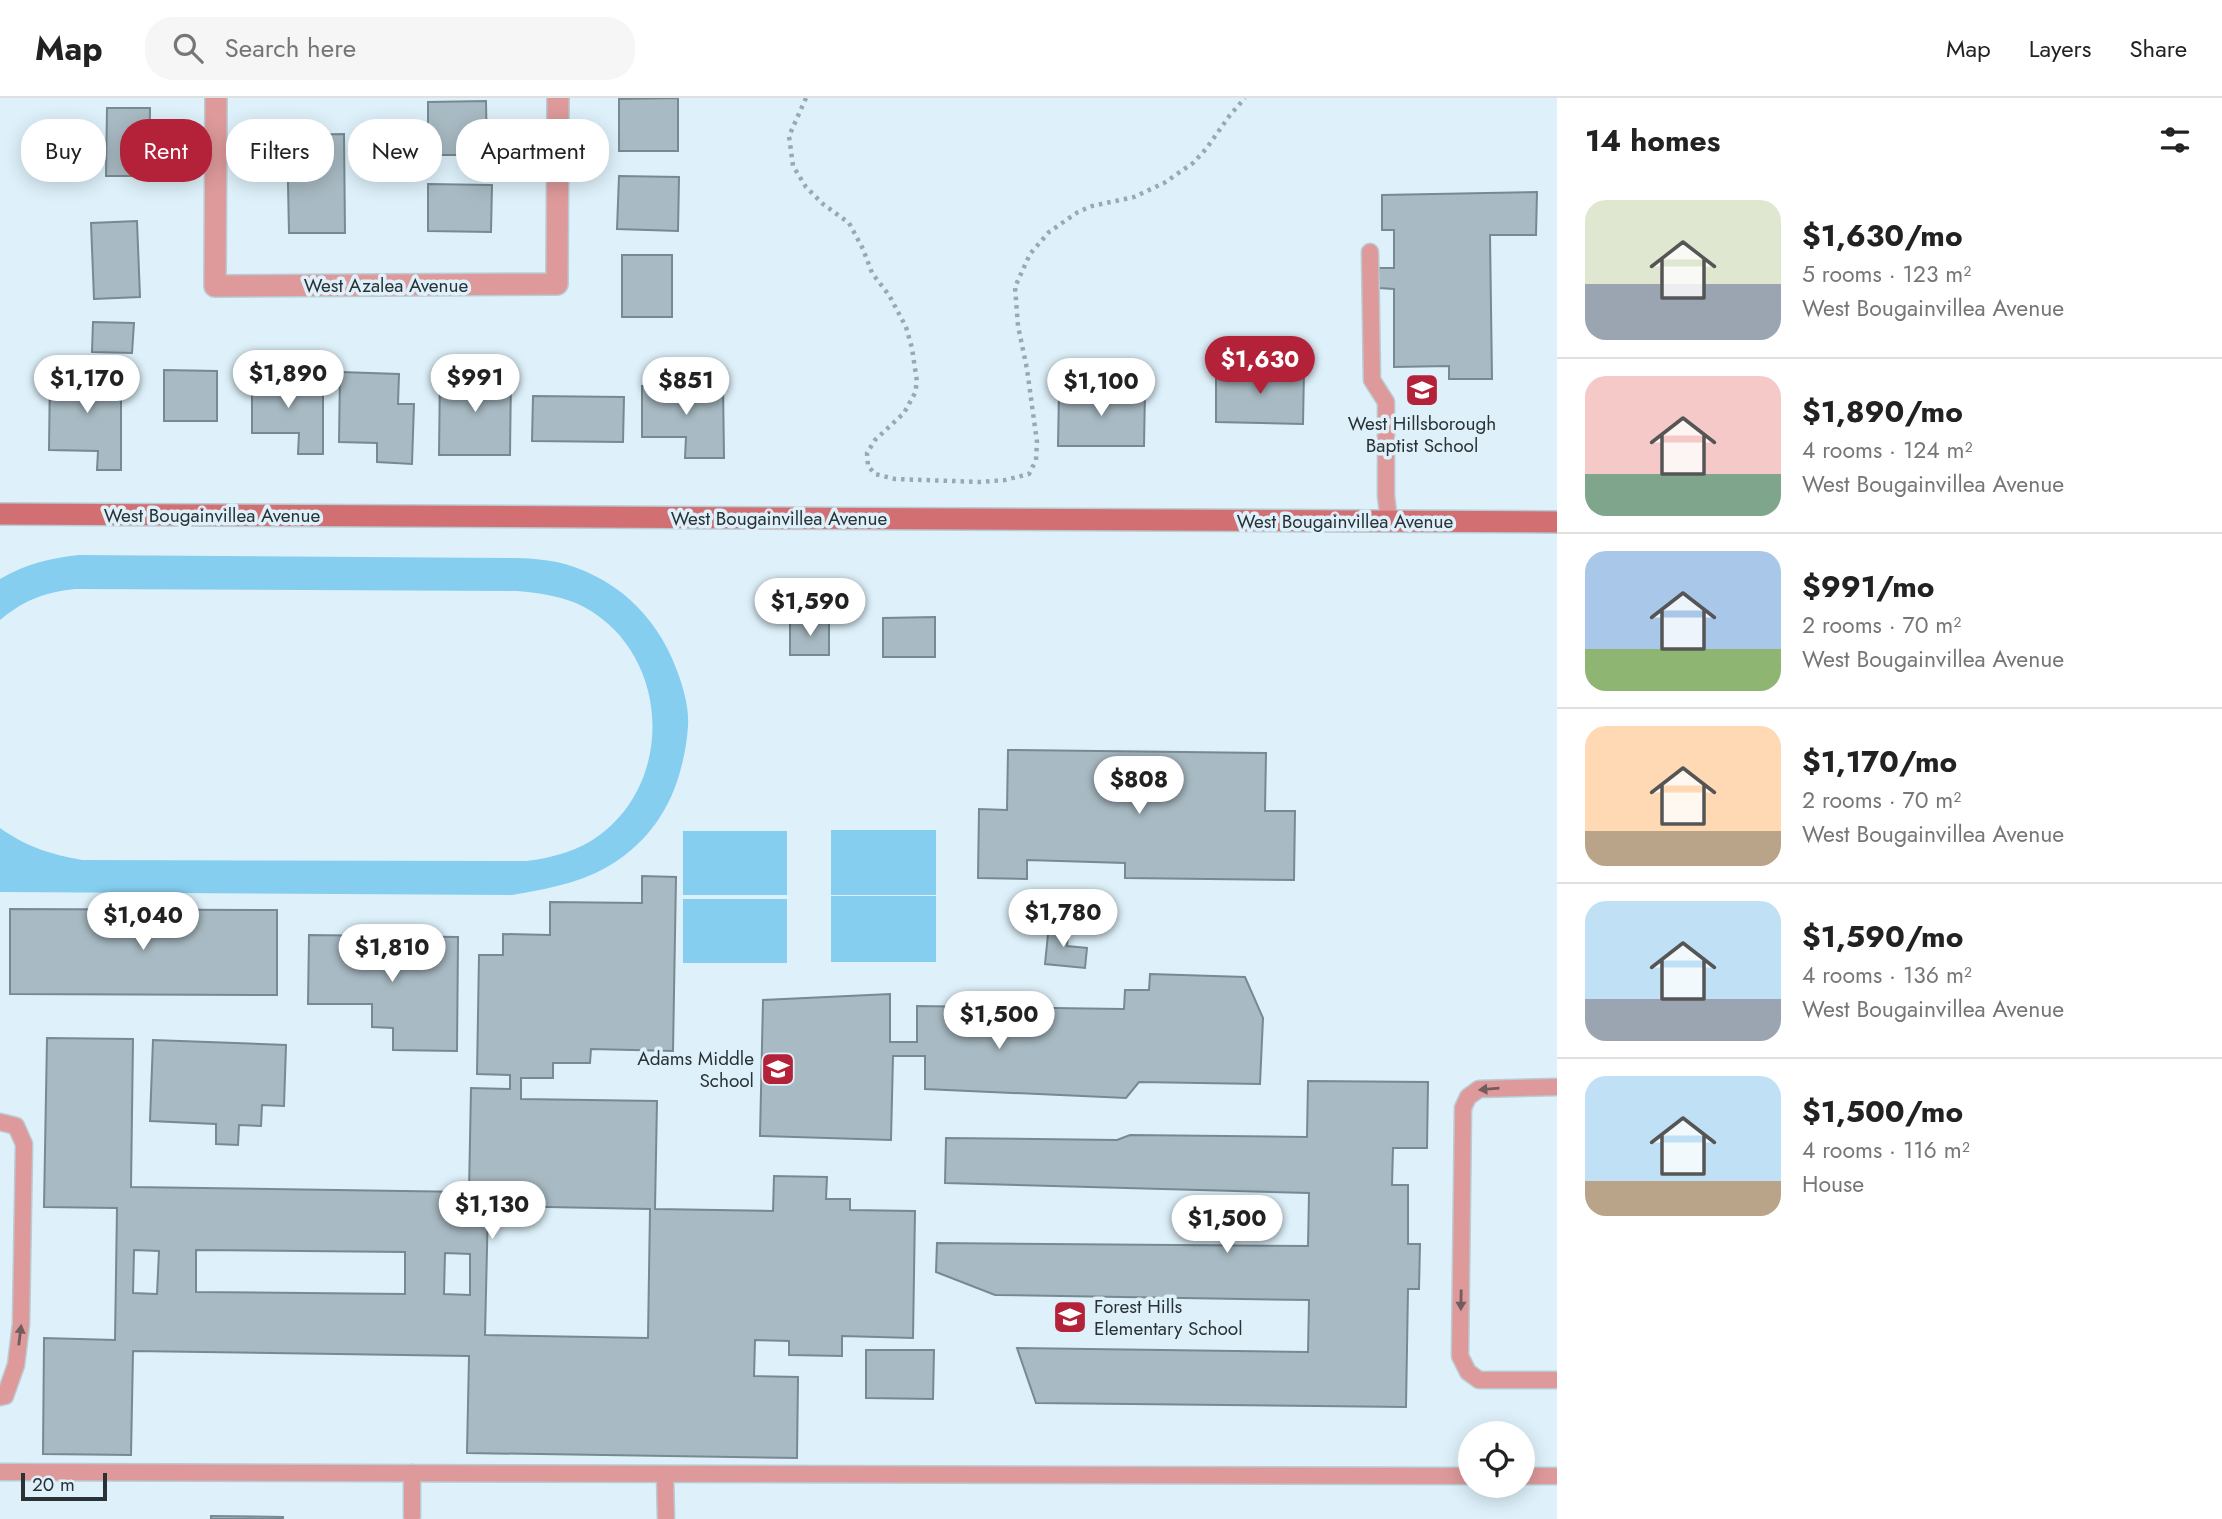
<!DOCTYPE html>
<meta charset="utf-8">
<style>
body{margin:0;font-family:Jost,sans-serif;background:#f6f6f6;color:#222;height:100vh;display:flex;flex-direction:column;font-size:26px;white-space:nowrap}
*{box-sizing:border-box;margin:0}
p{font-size:23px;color:#767676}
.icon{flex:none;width:38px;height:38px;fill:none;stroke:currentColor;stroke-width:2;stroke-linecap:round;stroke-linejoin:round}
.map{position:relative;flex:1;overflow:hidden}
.panel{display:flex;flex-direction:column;background:#fff;width:665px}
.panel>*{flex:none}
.banner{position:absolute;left:21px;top:21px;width:665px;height:63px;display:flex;gap:14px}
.tools{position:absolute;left:1458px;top:1323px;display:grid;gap:14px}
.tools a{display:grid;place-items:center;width:77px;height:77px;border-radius:50%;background:#fff;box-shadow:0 4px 18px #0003;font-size:35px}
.scale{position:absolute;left:21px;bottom:18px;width:86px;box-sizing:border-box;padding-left:7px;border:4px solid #2a3235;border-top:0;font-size:19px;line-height:24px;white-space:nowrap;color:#2a3235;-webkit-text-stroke:5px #def1fa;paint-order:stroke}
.price{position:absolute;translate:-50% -60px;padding:0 16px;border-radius:24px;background:#fff;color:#222;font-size:23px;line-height:46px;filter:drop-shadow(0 2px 4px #0008)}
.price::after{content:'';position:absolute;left:50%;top:42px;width:21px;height:16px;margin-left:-10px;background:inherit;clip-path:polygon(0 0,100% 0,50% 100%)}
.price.active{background:#b4223a;color:#fff}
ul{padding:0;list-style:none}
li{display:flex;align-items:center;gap:21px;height:175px;padding:0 28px}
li+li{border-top:2px solid #e0e0e0}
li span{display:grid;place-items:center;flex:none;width:196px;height:140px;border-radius:21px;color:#555}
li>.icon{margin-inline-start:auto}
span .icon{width:84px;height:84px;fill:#fffc;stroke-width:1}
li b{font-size:30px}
h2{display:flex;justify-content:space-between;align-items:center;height:84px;padding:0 28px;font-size:30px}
.tag{padding:0 24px;border-radius:28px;background:#fff;box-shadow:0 4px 18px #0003;font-size:24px;line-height:63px}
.tag.active{background:#b4223a;color:#fff}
header{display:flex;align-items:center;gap:42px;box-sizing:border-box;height:98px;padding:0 35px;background:#fff;border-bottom:2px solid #e0e0e0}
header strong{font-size:33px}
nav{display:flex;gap:38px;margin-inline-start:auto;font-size:24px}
.search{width:490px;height:63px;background:#f6f6f6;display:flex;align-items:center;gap:18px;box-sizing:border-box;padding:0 24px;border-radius:28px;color:#767676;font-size:26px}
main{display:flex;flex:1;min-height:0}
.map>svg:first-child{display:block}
.green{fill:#85cef0}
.building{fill:#a8bac3;stroke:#778991;stroke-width:2;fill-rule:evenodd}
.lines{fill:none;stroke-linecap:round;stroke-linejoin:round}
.lane-casing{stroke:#bacbd3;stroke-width:19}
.street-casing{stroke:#bacbd3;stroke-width:24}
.secondary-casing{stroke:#bacbd3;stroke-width:24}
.path{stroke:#9aa9b0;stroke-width:4.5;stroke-dasharray:3.5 5;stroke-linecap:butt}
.lane{stroke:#de9a9b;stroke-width:16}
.street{stroke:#de9a9b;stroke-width:21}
.secondary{stroke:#d16f73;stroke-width:21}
.oneway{fill:#725c5e}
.labels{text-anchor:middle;stroke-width:7;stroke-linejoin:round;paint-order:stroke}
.street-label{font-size:19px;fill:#2a3235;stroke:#def1fa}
.poi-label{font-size:19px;fill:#2a3235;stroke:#def1fa}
</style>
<header>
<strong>Map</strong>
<div class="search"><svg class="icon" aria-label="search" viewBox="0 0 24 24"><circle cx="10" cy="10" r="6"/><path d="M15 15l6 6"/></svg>Search here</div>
<nav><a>Map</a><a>Layers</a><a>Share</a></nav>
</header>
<main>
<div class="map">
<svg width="1557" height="1421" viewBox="0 0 1557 1421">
<rect width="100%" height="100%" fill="#def1fa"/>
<!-- green -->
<g class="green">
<path d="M79,457L507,460C527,460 546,461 565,466C623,483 662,525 680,581C685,596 689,612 688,628C687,642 685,656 681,670C672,706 652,738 621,760C588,784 551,790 512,797L0,794V730C27,749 50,756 82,762L526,763C552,760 579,753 601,736C676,679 668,554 584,509C564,498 539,495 517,493L75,491C43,495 26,501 0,522V481C26,466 50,460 79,457Z"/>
<rect x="831" y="732" width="105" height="65"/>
<rect x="683" y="733" width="104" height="64"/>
<rect x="831" y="798" width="105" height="66"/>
<rect x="683" y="801" width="104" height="64"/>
</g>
<!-- building -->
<g class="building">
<path d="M678,0V53H619V1Z"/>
<path d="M486,3L487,57H428V4Z"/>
<path d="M107,10H150L149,78H106Z"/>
<path d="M344,36L345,135H289L287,37Z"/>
<path d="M619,78L679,79L678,133L617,131Z"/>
<path d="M428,86L492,87L491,134L428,133Z"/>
<path d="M1537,94L1536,137H1490L1492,281H1449V268L1394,269V191L1379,190V170H1394V132H1382V97Z"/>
<path d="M137,123L140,199L94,201L91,125Z"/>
<rect x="622" y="157" width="50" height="62"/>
<path d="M93,224L134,225L132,255L92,254Z"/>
<path d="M1216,271L1304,272L1303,326L1216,324Z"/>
<path d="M164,272L217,273V323H164Z"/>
<path d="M50,273L121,274V372H97L98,353L49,352Z"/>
<path d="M252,274L299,275V295H323V356H298L299,335H252Z"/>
<path d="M340,274L399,276L398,306H414L412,366L377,364V345L339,344Z"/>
<path d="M440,274L511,275L510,357H439Z"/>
<path d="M723,287L724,360H685L686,339H642V288Z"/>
<path d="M1059,292L1145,293L1144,348H1058Z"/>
<path d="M533,298L624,299L623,344L532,343Z"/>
<path d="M935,519V559H883V520Z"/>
<path d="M829,523V557H790V524Z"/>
<path d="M1008,652L1266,655L1265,713H1295L1294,782L1125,780V765L1027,762V781L978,780L979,711L1007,712Z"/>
<path d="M642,778L676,779L673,953L591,951L590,965H553V980H521V1001L657,1003L655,1111L773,1113L774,1078L827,1079L826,1101H850V1112L915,1113L913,1240L842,1238V1258L789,1257V1243L755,1242L754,1278L798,1279L797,1360L467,1355L469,1258L133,1253L131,1357L43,1356L44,1240L115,1242L117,1110L44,1109L47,940L133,941L131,1089L469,1094L471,990L510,991V977L477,976L479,857H503V836L550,837V804L642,805ZM488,1108L650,1111L648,1240L485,1237ZM134,1152L159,1153L157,1196L133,1195ZM196,1152L405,1154V1196L196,1194ZM445,1155L470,1156V1197L444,1196Z"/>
<path d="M10,811L277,812V897L10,896Z"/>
<path d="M1049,826L1069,828L1067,848L1087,850L1085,870L1045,866Z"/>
<path d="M309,837L458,839L457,953L393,952V930L372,929V906H308Z"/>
<path d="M1150,876L1245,879L1263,920L1260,986L1139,984L1126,1000L925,991V958H893L891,1042L760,1038L763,902L890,896V944H917V908L1124,911L1125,892H1149Z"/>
<path d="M153,942L286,947L284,1008L262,1007L261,1028L239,1027L238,1047L216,1046V1026L150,1023Z"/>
<path d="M1308,983L1428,984L1427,1050H1393L1392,1087H1408V1146H1420L1419,1191H1408L1406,1309L1036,1305L1017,1250L1308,1254L1309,1202L995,1197L936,1174L937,1145L1308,1148L1309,1095L945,1085L946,1040L1117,1042L1130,1037L1307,1039Z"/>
<path d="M866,1252H934L933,1301L866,1300Z"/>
<path d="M211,1418L283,1419V1421H211Z"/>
</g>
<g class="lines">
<!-- lane casing -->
<g class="lane-casing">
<g id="lane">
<path d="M1370,154L1372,282L1386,304V398L1389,423"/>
<path d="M1557,989L1479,991L1468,999L1463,1010L1460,1258L1468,1274L1479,1282H1557"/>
<path d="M0,1024L16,1028L24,1046L21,1226L16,1267L5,1298L0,1299"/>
<path d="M0,1374L1470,1378"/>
<path d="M665,1377L666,1421"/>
<path d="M1522,1378H1557"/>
<path d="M412,1418V1375"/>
</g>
</g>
<!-- street casing -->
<g class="street-casing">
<path id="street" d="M216,0L215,188L557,186L558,0"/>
</g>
<!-- secondary casing -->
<g class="secondary-casing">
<path id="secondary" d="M0,416L1557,424"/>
</g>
<!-- path -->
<path class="path" d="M806,0L789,38L793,68L806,89L823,106L849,125L863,151L872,175L889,197L906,229L912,250L917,284L915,295L904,315L875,342L867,355L868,368L875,376L895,381L981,384L1005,382L1029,376L1036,362L1037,344L1027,271L1018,228L1015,189L1030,156L1049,134L1078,114L1092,108L1134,99L1164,85L1193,65L1206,51L1230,17L1245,0"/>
<!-- lane -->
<use href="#lane" class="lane"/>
<!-- street -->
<use href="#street" class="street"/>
<!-- secondary -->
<use href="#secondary" class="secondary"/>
</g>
<!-- one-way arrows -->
<defs><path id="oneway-solid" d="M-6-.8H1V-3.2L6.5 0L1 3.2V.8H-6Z" transform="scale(1.75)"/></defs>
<g class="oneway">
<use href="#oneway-solid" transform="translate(1489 991) rotate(175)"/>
<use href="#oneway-solid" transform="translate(1461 1202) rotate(91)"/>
<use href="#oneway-solid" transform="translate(20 1237) rotate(-83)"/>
</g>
<!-- icons -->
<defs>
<g id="school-square" transform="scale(1.75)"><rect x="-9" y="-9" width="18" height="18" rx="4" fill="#b4223a" stroke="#def1fa"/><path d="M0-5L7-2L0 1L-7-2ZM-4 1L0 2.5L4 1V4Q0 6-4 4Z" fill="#fff"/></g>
</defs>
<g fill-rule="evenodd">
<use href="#school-square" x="1422" y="292"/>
<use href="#school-square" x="778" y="971"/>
<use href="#school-square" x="1070" y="1219"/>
</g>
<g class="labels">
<!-- street labels -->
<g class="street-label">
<text x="386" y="194">West Azalea Avenue</text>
<text x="212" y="424">West Bougainvillea Avenue</text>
<text x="779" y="427">West Bougainvillea Avenue</text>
<text x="1345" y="430">West Bougainvillea Avenue</text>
</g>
<!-- poi labels -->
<g class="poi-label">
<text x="1422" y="332">West Hillsborough<tspan x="1422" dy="22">Baptist School</tspan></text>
<text x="754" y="967" text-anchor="end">Adams Middle<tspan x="754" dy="22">School</tspan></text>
<text x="1094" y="1215" text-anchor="start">Forest Hills<tspan x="1094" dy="22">Elementary School</tspan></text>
</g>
</g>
</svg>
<div class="tools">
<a><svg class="icon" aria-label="locate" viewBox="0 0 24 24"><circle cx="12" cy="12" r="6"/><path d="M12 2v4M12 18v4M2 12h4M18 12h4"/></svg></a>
</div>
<div class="scale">20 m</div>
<b class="price active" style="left:1260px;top:298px">$1,630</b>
<b class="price" style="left:288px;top:312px">$1,890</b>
<b class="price" style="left:475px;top:316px">$991</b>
<b class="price" style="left:87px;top:317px">$1,170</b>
<b class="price" style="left:686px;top:319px">$851</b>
<b class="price" style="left:1101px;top:320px">$1,100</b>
<b class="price" style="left:810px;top:540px">$1,590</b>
<b class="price" style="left:1139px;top:718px">$808</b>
<b class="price" style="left:1063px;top:851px">$1,780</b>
<b class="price" style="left:143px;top:854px">$1,040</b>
<b class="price" style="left:392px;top:886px">$1,810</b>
<b class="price" style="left:999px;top:953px">$1,500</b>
<b class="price" style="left:492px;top:1143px">$1,130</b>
<b class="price" style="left:1227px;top:1157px">$1,500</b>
<div class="banner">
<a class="tag">Buy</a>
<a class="tag active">Rent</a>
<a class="tag">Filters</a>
<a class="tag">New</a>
<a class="tag">Apartment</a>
</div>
</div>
<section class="panel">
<h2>14 homes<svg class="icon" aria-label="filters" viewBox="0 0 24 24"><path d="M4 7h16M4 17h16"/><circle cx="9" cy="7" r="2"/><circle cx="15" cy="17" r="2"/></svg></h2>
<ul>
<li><span style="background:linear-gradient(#dfe7d0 60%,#9aa5b1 0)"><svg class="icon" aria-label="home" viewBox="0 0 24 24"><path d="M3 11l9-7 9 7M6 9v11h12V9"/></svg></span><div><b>$1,630/mo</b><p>5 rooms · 123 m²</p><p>West Bougainvillea Avenue</p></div></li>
<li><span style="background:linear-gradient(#f6c9c9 70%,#7fa58c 0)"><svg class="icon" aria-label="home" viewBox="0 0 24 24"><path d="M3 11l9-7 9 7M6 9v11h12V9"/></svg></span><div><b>$1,890/mo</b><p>4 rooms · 124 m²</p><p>West Bougainvillea Avenue</p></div></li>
<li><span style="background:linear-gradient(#a9c7e8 70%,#8fb573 0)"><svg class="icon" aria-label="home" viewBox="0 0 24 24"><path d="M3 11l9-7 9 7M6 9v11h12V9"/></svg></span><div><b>$991/mo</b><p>2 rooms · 70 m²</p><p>West Bougainvillea Avenue</p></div></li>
<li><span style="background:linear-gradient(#ffd9b3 75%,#b9a48a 0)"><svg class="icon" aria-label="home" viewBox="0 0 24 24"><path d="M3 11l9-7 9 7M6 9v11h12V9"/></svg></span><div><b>$1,170/mo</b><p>2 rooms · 70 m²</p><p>West Bougainvillea Avenue</p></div></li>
<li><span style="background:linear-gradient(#bfe0f5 70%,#9aa5b1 0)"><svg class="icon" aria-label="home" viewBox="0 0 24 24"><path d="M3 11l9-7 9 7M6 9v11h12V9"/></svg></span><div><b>$1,590/mo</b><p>4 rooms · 136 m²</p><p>West Bougainvillea Avenue</p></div></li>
<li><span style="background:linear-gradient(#bfe0f5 75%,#b9a48a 0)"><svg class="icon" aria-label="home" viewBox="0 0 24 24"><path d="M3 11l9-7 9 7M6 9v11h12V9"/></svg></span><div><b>$1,500/mo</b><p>4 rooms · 116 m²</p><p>House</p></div></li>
</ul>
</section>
</main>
